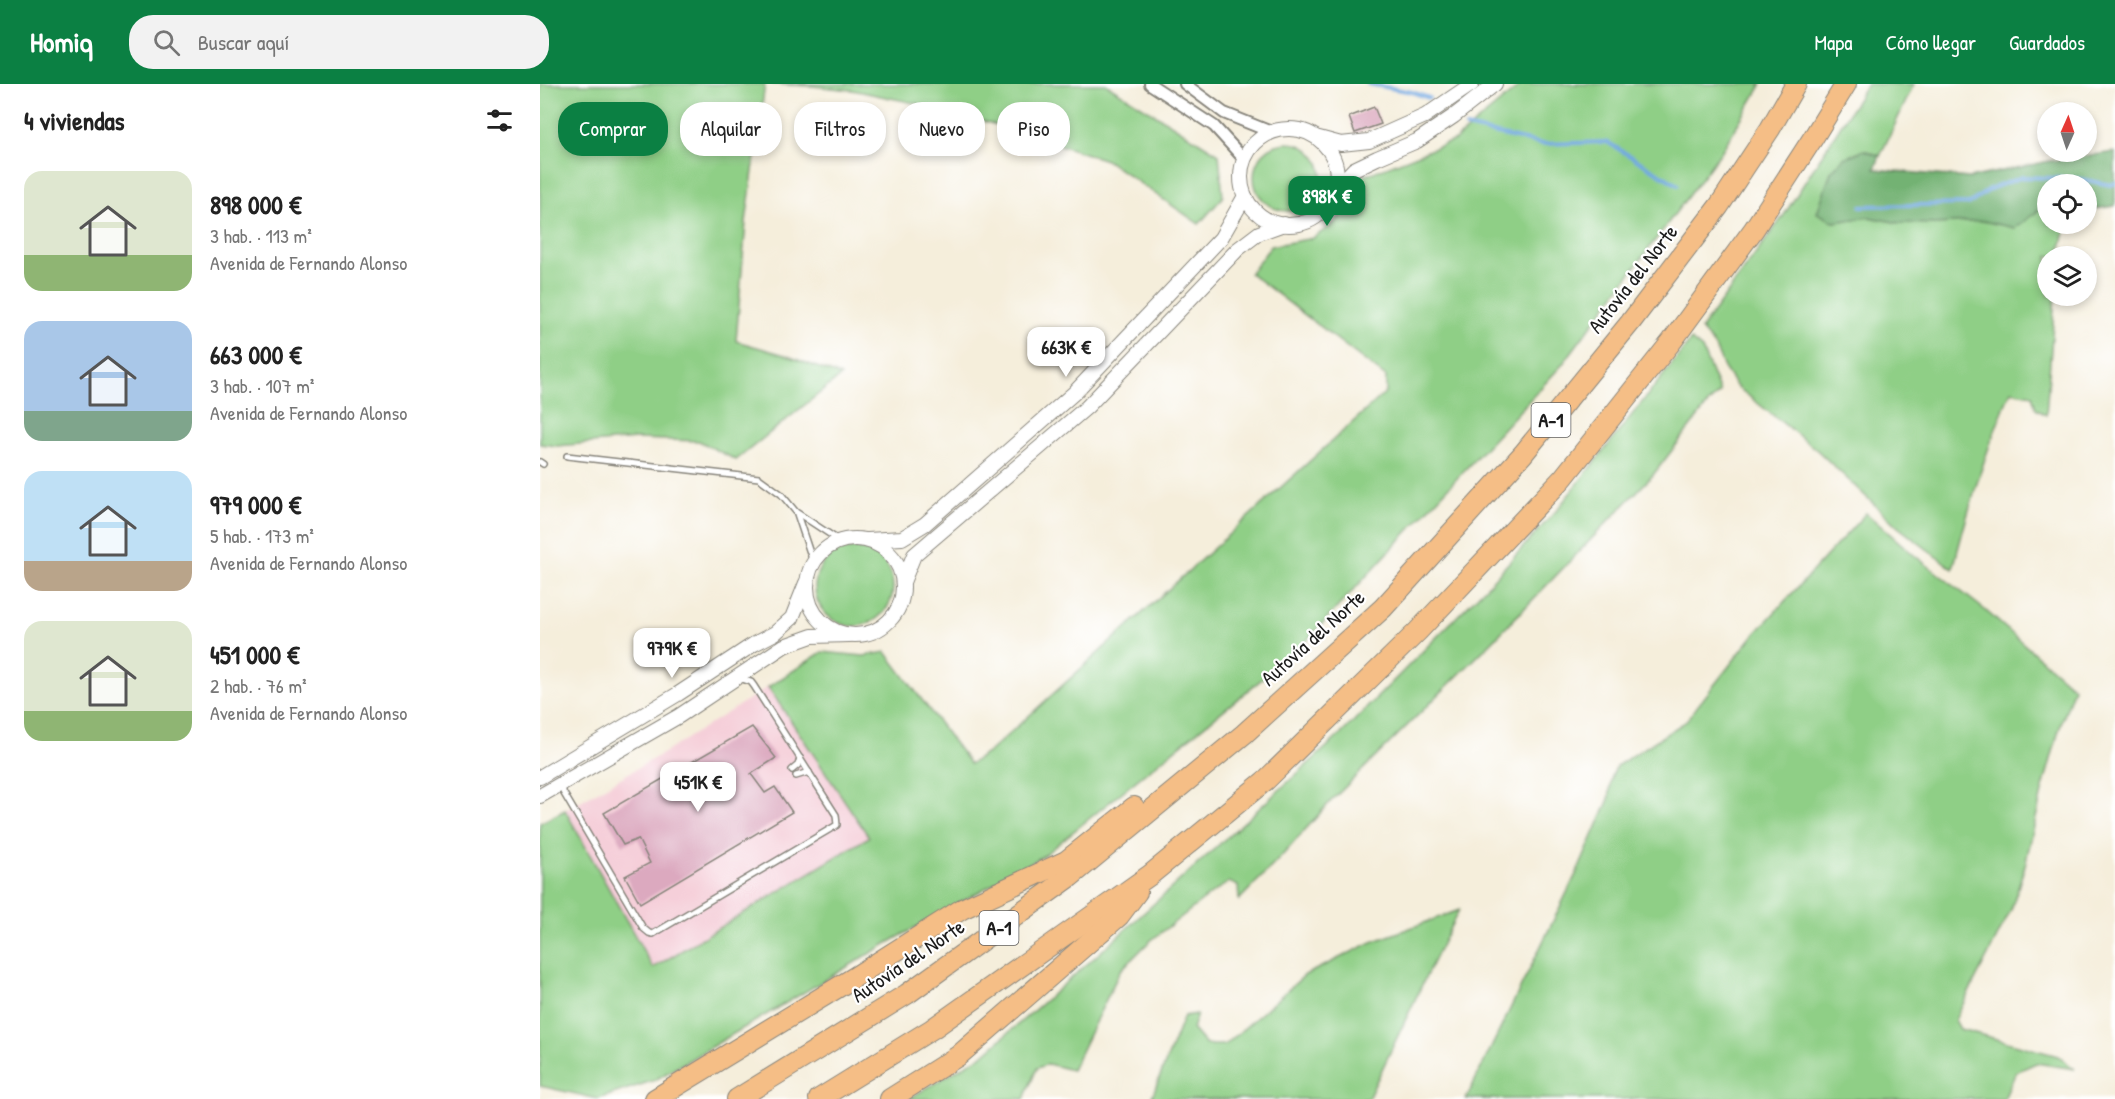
<!DOCTYPE html>
<html lang="es">
<meta charset="utf-8">
<style>
body{margin:0;font-family:"Patrick Hand",sans-serif;background:#f2f2f2;color:#222;height:100vh;display:flex;flex-direction:column;font-size:22px;white-space:nowrap}
*{box-sizing:border-box;margin:0}
p{font-size:20px;color:#767676}
.icon{flex:none;width:33px;height:33px;fill:none;stroke:currentColor;stroke-width:2;stroke-linecap:round;stroke-linejoin:round}
.map{position:relative;flex:1;overflow:hidden}
.panel{display:flex;flex-direction:column;background:#fff;width:540px}
.panel>*{flex:none}
.guide{position:absolute;left:18px;top:18px;width:570px;height:54px;display:flex;gap:12px}
.needle{width:39px;rotate:3deg}
.buttons{position:absolute;left:1497px;top:18px;display:grid;gap:12px}
.buttons a{display:grid;place-items:center;width:60px;height:60px;border-radius:50%;background:#fff;box-shadow:0 3px 9px #0003;font-size:30px}
.price{position:absolute;translate:-50% -51px;padding:0 14px;border-radius:12px;background:#fff;color:#222;font-size:20px;line-height:39px;filter:drop-shadow(0 2px 3px #0008)}
.price::after{content:'';position:absolute;left:50%;top:36px;width:18px;height:14px;margin-left:-9px;background:inherit;clip-path:polygon(0 0,100% 0,50% 100%)}
.price.current{background:#0b8043;color:#fff}
ul{padding:0;list-style:none}
li{display:flex;align-items:center;gap:18px;height:150px;padding:0 24px}
li span{display:grid;place-items:center;flex:none;width:168px;height:120px;border-radius:18px;color:#555}
li>.icon{margin-inline-start:auto}
span .icon{width:72px;height:72px;fill:#fffc;stroke-width:1}
li b{font-size:26px}
h2{display:flex;justify-content:space-between;align-items:center;height:72px;padding:0 24px;font-size:26px}
.pill{padding:0 21px;border-radius:24px;background:#fff;box-shadow:0 3px 9px #0003;font-size:21px;line-height:54px}
.pill.current{background:#0b8043;color:#fff}
header{display:flex;align-items:center;gap:36px;box-sizing:border-box;height:84px;padding:0 30px;background:#0b8043;color:#fff}
header strong{font-size:28px}
nav{display:flex;gap:33px;margin-inline-start:auto;font-size:21px}
.search{width:420px;height:54px;background:#f2f2f2;display:flex;align-items:center;gap:15px;box-sizing:border-box;padding:0 21px;border-radius:24px;color:#767676;font-size:22px}
main{display:flex;flex:1;min-height:0}
.map>svg:first-child{display:block}
.built{fill:#f5cfd9}
.green{fill:#8fcf86;stroke:#567651;stroke-width:1.5}
.forest{fill:#73b273;stroke:#486748;stroke-width:1.5}
.lines{fill:none;stroke-linecap:round;stroke-linejoin:round}
.stream{stroke:#72a9e1;stroke-width:4}
.building{fill:#dca9bf}
.service-casing{stroke:#88857c;stroke-width:8}
.minor-casing{stroke:#88857c;stroke-width:14}
.tertiary-casing{stroke:#88857c;stroke-width:16}
.motorway-casing{stroke:#88857c;stroke-width:22}
.service{stroke:#fff;stroke-width:5}
.minor{stroke:#fff;stroke-width:10}
.tertiary{stroke:#fff;stroke-width:14}
.motorway{stroke:#f5be86;stroke-width:20}
.labels{text-anchor:middle;stroke-width:4.5;stroke-linejoin:round;paint-order:stroke}
.shield{fill:#fff;stroke:#606060;stroke-width:1.5}
.shield-label{font-size:20px;font-weight:bold;fill:#1c1c1c}
.street-label{font-size:21px;fill:#1c1c1c;stroke:#fff}
</style>
<header>
<strong>Homiq</strong>
<div class="search"><svg class="icon" aria-label="search" viewBox="0 0 24 24"><circle cx="10" cy="10" r="6"/><path d="M15 15l6 6"/></svg>Buscar aquí</div>
<nav><a>Mapa</a><a>Cómo llegar</a><a>Guardados</a></nav>
</header>
<main>
<section class="panel">
<h2>4 viviendas<svg class="icon" aria-label="filters" viewBox="0 0 24 24"><path d="M4 7h16M4 17h16"/><circle cx="9" cy="7" r="2"/><circle cx="15" cy="17" r="2"/></svg></h2>
<ul>
<li><span style="background:linear-gradient(#dfe7d0 70%,#8fb573 0)"><svg class="icon" aria-label="home" viewBox="0 0 24 24"><path d="M3 11l9-7 9 7M6 9v11h12V9"/></svg></span><div><b>898 000 €</b><p>3 hab. · 113 m²</p><p>Avenida de Fernando Alonso</p></div></li>
<li><span style="background:linear-gradient(#a9c7e8 75%,#7fa58c 0)"><svg class="icon" aria-label="home" viewBox="0 0 24 24"><path d="M3 11l9-7 9 7M6 9v11h12V9"/></svg></span><div><b>663 000 €</b><p>3 hab. · 107 m²</p><p>Avenida de Fernando Alonso</p></div></li>
<li><span style="background:linear-gradient(#bfe0f5 75%,#b9a48a 0)"><svg class="icon" aria-label="home" viewBox="0 0 24 24"><path d="M3 11l9-7 9 7M6 9v11h12V9"/></svg></span><div><b>979 000 €</b><p>5 hab. · 173 m²</p><p>Avenida de Fernando Alonso</p></div></li>
<li><span style="background:linear-gradient(#dfe7d0 75%,#8fb573 0)"><svg class="icon" aria-label="home" viewBox="0 0 24 24"><path d="M3 11l9-7 9 7M6 9v11h12V9"/></svg></span><div><b>451 000 €</b><p>2 hab. · 76 m²</p><p>Avenida de Fernando Alonso</p></div></li>
</ul>
</section>
<div class="map">
<svg width="1575" height="1015" viewBox="0 0 1575 1015">
<rect width="100%" height="100%" fill="#fff"/>
<filter id="ink" filterUnits="userSpaceOnUse"><feTurbulence type="fractalNoise" baseFrequency=".0167" numOctaves="2"/><feDisplacementMap in="SourceGraphic" scale="12" xChannelSelector="R" yChannelSelector="G"/><feConvolveMatrix kernelMatrix="1 2 1 2 8 2 1 2 1" color-interpolation-filters="sRGB"/></filter>
<filter id="wash" filterUnits="userSpaceOnUse"><feTurbulence type="fractalNoise" baseFrequency=".008" numOctaves="4" result="noise"/><feDisplacementMap in="SourceGraphic" scale="24" xChannelSelector="R" yChannelSelector="G"/><feGaussianBlur stdDeviation="1.35" result="paint"/><feColorMatrix in="noise" values="0 0 0 0 0 0 0 0 0 0 0 0 0 0 0 0 0 1.4 0 .05"/><feComposite in="paint" operator="in"/></filter>
<g filter="url(#wash)">
<rect width="100%" height="100%" fill="#f5eedb"/>
<!-- built -->
<path class="built" d="M228,603L330,753L112,884L25,726L127,667Z"/>
<!-- green -->
<g class="green">
<path d="M0,0H225L206,138L196,257L245,271L301,292L196,376L159,357L96,355L17,362L0,360Z"/>
<path d="M232,0H566L679,70L683,113L659,140L566,76L464,43L384,21L312,6L272,2Z"/>
<path d="M982,0H1222L1181,68L1022,281L758,566L503,772L346,860L115,996L58,1015L0,1002V739L25,726L113,884L329,753L228,603L282,568L324,572L346,568L430,680L449,668L846,308V293L710,189L731,162L773,154L797,137L821,93L915,56Z"/>
<path d="M1327,0H1374L1340,72L1324,66L1291,88L1278,129L1294,138L1329,133L1359,139L1395,140L1443,137L1475,144L1506,119L1508,140H1531L1526,144L1519,172H1508V212H1515L1506,331L1496,325L1492,311L1471,307C1446,364 1428,425 1413,485L1358,443L1278,367L1196,302L1184,284L1175,263L1161,245L1244,131Z"/>
<circle cx="748" cy="93" r="34"/>
<path d="M1151,256L1162,265L1180,308L1168,320L1113,391L952,558L790,718L740,774L699,816L698,802L689,798L671,810L609,858L580,887L532,986L508,980L497,984L484,1015H368L443,971L555,873L801,650L949,500L1016,427Z"/>
<path d="M1326,429L1374,471L1445,526L1534,604L1519,646L1503,704L1485,781L1471,826L1415,936L1420,945L1518,972L1535,985L1496,979L1476,988L1464,1015H926L1040,782L1069,715L1072,691L1078,681L1145,638L1212,553Z"/>
<circle cx="314" cy="503" r="39"/>
<path d="M919,826L890,884L828,1015H611L644,932L657,930L652,945L666,961H685L765,891L832,858Z"/>
</g>
<!-- forest -->
<path class="forest" d="M1324,66L1340,72L1335,85L1429,94L1509,77L1575,68V122L1555,125L1547,124L1546,100H1508L1507,120L1475,144L1443,137L1395,140L1359,139L1329,133L1294,138L1277,129L1291,88L1304,74Z"/>
<g class="lines">
<!-- stream -->
<g class="stream">
<path d="M828,0L872,8L889,14"/>
<path d="M926,43L1002,60L1067,58L1138,101"/>
<path d="M1321,122L1429,120L1450,105L1482,93L1540,95L1571,101L1575,99"/>
</g>
</g>
<g id="blocks">
<!-- building -->
<g class="building">
<path d="M834,23L841,40L815,49L809,33Z"/>
<path d="M212,643L236,674L211,690L225,709L235,703L252,728L100,819L85,792L110,779L98,755L83,761L64,729Z"/>
</g>
</g>
</g>
<g filter="url(#ink)">
<use href="#blocks" fill-opacity="0" stroke="#88857c" stroke-width="1.5"/>
<g class="lines">
<!-- service casing -->
<g class="service-casing">
<g id="service">
<path d="M27,372L219,394L241,410L256,428L300,457"/>
<path d="M0,378L3,380"/>
<path d="M257,430L273,478"/>
<path d="M252,686L258,681L260,674"/>
<path d="M256,692L269,688"/>
<path d="M23,700V708L103,844L109,849L113,850L297,741L296,731L214,602L211,598L199,594"/>
</g>
</g>
<!-- minor casing -->
<g class="minor-casing">
<g id="minor">
<path d="M610,0L674,42L704,75"/>
<path d="M645,0L684,29L731,48"/>
</g>
</g>
<!-- tertiary casing -->
<g class="tertiary-casing">
<g id="tertiary">
<circle cx="749" cy="93" r="48"/>
<path d="M779,54L801,60L829,57L885,32L932,0"/>
<path d="M795,105L814,85L837,74L877,57L914,32L955,0"/>
<circle cx="315" cy="503" r="48"/>
<path d="M328,456L362,454L385,440L534,309L681,154L705,112"/>
<path d="M363,498L374,471L547,323L698,165L719,149L744,140"/>
<path d="M0,693L138,610L214,560L235,549L252,534L266,499"/>
<path d="M0,712L139,632L244,562L272,552L309,551"/>
</g>
</g>
<!-- motorway casing -->
<g class="motorway-casing">
<g id="motorway">
<path d="M115,1015L315,893L422,825L526,777L594,723"/>
<path d="M197,1015L367,910L530,793L704,650L843,524L983,370L1090,239L1179,122L1230,45L1256,0"/>
<path d="M279,1015L392,945L610,791L726,696L878,547L1023,394L1132,257L1214,145L1273,54L1306,0"/>
<path d="M350,1015L418,972L579,832L597,808"/>
</g>
</g>
<!-- service -->
<use href="#service" class="service"/>
<!-- minor -->
<use href="#minor" class="minor"/>
<!-- tertiary -->
<use href="#tertiary" class="tertiary"/>
<!-- motorway -->
<use href="#motorway" class="motorway"/>
</g>
</g>
<g class="labels">
<!-- shield labels -->
<g class="shield">
<rect x="991.5" y="319" width="39" height="34" rx="4.5"/>
<rect x="439.5" y="827" width="39" height="34" rx="4.5"/>
</g>
<g class="shield-label">
<text x="1011" y="343">A-1</text>
<text x="459" y="851">A-1</text>
</g>
<!-- street labels -->
<g class="street-label">
<text transform="translate(1093 195) rotate(-52)" y="7">Autovía del Norte</text>
<text transform="translate(773 554) rotate(-42)" y="7">Autovía del Norte</text>
<text transform="translate(368 877) rotate(-34)" y="7">Autovía del Norte</text>
</g>
</g>
</svg>
<div class="buttons">
<a><svg class="needle" viewBox="-14 -14 28 28"><path d="M0-13l5 13h-10z" fill="#e53935"/><path d="M0 13l5-13h-10z" fill="#767676"/></svg></a>
<a><svg class="icon" aria-label="locate" viewBox="0 0 24 24"><circle cx="12" cy="12" r="6"/><path d="M12 2v4M12 18v4M2 12h4M18 12h4"/></svg></a>
<a><svg class="icon" aria-label="layers" viewBox="0 0 24 24"><path d="M12 4l9 5-9 5-9-5zM3 14l9 5 9-5"/></svg></a>
</div>
<b class="price current" style="left:787px;top:143px">898K €</b>
<b class="price" style="left:526px;top:294px">663K €</b>
<b class="price" style="left:132px;top:595px">979K €</b>
<b class="price" style="left:158px;top:729px">451K €</b>
<div class="guide">
<a class="pill current">Comprar</a>
<a class="pill">Alquilar</a>
<a class="pill">Filtros</a>
<a class="pill">Nuevo</a>
<a class="pill">Piso</a>
</div>
</div>
</main>
